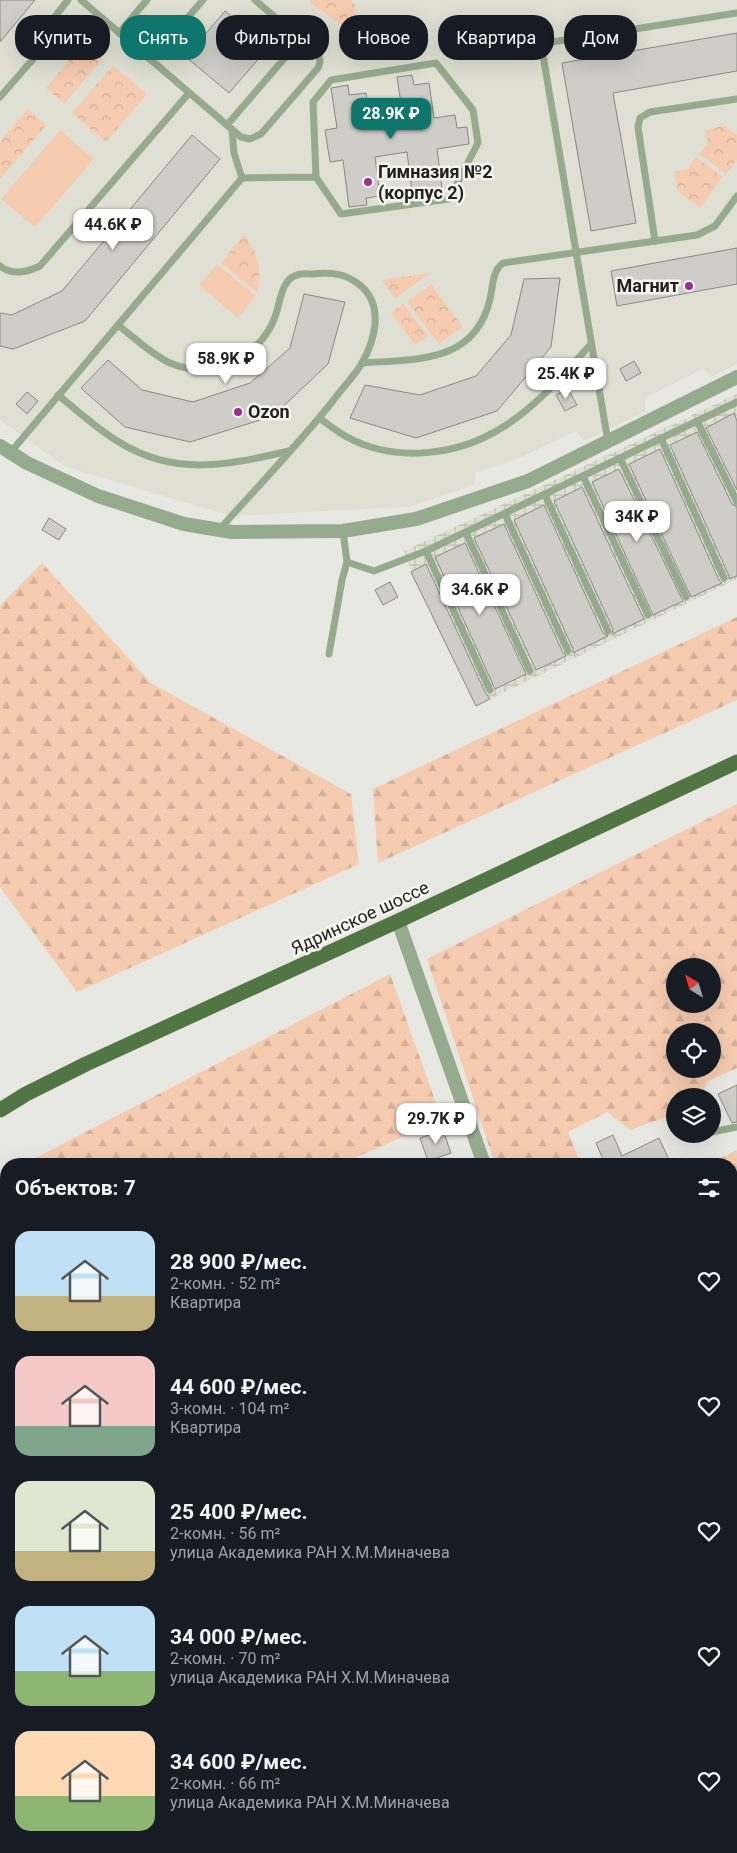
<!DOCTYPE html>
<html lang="ru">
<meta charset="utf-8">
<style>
body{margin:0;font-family:Roboto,sans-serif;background:#242831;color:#f1f3f6;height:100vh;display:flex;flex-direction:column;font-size:19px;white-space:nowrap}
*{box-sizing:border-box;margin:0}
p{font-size:16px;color:#9ea1a6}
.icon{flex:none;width:28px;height:28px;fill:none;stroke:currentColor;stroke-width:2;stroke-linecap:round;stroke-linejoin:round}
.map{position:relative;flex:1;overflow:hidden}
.sheet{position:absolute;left:0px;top:1158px;width:738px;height:696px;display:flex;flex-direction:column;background:#171b24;border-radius:20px 20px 0 0;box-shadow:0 5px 20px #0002}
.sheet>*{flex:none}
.banner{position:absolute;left:15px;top:15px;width:708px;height:45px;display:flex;gap:10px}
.needle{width:32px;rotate:322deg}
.tools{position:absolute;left:666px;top:958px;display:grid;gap:10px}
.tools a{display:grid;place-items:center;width:55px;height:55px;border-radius:50%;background:#171b24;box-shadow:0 5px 20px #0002;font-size:25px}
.price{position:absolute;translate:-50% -42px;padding:0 11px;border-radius:10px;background:#fff;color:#222;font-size:16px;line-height:32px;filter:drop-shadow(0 1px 2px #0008)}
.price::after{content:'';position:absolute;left:50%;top:30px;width:15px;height:11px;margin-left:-8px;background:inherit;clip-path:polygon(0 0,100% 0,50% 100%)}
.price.on{background:#0f766e;color:#fff}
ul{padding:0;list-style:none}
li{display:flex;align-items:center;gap:15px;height:125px;padding:0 15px}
li span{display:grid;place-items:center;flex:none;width:140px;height:100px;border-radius:15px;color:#555}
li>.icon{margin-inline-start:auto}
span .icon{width:60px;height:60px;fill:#fffc;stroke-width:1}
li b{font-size:21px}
h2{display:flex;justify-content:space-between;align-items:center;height:60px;padding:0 15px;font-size:21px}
.tag{padding:0 18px;border-radius:20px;background:#171b24;box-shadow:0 5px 20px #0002;font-size:18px;line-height:45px}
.tag.on{background:#0f766e;color:#fff}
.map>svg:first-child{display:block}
.built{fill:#dfe0d3}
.industrial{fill:url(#industrial-grid)}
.forest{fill:url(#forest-firs);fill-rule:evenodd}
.park{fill:url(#park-crowns)}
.pitch{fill:#f6ccb0}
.building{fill:#cfcdc8;stroke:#8a8884}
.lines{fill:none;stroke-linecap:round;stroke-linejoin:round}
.service{stroke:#96aa8e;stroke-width:7}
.minor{stroke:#96aa8e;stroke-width:14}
.primary{stroke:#517643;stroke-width:15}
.poi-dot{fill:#9c2f90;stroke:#f5f5f0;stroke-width:2}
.labels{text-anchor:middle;stroke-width:5;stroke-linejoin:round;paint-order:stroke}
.poi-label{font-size:18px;font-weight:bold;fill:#222220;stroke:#f5f5f0;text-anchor:start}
.street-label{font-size:18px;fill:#222220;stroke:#f5f5f0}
</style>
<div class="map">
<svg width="737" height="1853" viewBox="0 0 737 1853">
<defs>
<pattern id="industrial-grid" width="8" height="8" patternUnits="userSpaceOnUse" patternTransform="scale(1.25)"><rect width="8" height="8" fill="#dfe0d3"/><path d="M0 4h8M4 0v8" fill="none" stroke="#bfc0b5"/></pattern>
<pattern id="forest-firs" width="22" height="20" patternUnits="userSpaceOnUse" patternTransform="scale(1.25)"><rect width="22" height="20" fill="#f6ccb0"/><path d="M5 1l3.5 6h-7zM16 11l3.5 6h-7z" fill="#d3af97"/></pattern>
<pattern id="park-crowns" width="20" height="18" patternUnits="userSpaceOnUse" patternTransform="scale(1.25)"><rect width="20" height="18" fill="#f6ccb0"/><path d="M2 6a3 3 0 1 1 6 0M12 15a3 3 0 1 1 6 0" fill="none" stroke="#d3af97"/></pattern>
</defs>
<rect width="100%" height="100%" fill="#e8e8e3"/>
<!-- built -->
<path class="built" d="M0,0H737V364L711,377L703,369L645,398V412L584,441L576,431L524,456L476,473L474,485L409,507L231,516L66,467L0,420Z"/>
<!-- industrial -->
<path class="industrial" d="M737,394V579L476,706L411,572L404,551Z"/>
<!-- forest -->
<g class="forest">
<path d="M42,563L151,683L351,794L359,864L77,992L0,887V606Z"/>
<path d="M737,617V700L378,863L373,789Z"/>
<path d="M737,804V1068L708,1081L700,1096H675V1114L630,1130L607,1112L568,1132L581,1164H495L427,959ZM675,966H712V1004H675ZM675,1031H712V1069H675Z"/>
<path d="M390,974L442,1120L341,1164H24Z"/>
<path d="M737,1150V1231L731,1234V1164H709Z"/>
<path d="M6,1173V1594L0,1599V1176Z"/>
<path d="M737,1271V1853H344L347,1848H731V1273Z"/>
</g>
<!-- park -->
<g class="park">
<path d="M311,0H351L356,6V17L348,30L309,2Z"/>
<path d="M84,42L103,58L64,104L46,88Z"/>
<path d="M113,65L147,94L106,142L72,113Z"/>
<path d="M28,109L46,125L0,179V142Z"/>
<path d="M725,126L737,135V160L726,174L699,154L708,142L705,130Z"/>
<path d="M696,157L723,177L700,208L677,191L675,171L687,169Z"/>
<path d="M244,235C258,252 262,271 257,293L221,263Z"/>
<path d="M430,273L395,299L382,280Z"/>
<path d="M431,284L463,327L439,344L407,302Z"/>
<path d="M403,303L428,336L415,345L391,313Z"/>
</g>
<!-- pitch -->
<g class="pitch">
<path d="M60,130L94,159L35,227L1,199Z"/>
<path d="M217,264L256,296L238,318L199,285Z"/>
</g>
<!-- building -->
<g class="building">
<path d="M0,0H35L0,42Z"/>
<path d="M225,11L268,48L229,93L186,57Z"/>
<path d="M737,33V71L613,93L636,223L591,231L562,63Z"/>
<path d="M412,75L414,85L429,83L434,118L455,115L457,128L467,127L469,144L437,149L442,188L429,190V196L413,199L407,152L375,157L380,196L366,198L367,205L349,207L343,160L330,162L325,130L337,128L331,88L348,85L349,95L366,93L370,127L404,123L397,77Z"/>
<path d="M192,135L220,159L85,321L13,349L0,346V313L12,315L62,291Z"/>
<path d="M737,248V284L617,306L611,271Z"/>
<path d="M560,278L551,347L497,411L416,438L350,418L365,385L420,395L476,376L511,335L524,279Z"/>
<path d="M304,294L345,302L328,364L273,416L190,442L125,427L81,388L108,360L142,390L193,402L250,383L290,348Z"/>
<path d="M634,361L641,373L626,381L620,369Z"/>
<path d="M568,389L577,405L565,411L556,395Z"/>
<path d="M27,392L38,401L27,414L16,404Z"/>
<path d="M734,413L737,421V490L706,428Z"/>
<path d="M697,432L732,504L737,507V576L729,579V576L670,445Z"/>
<path d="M660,449L719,580L722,583L691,597L629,464Z"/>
<path d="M619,469L683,601L653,615L592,482Z"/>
<path d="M582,487L644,619L612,634L613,629L554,501Z"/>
<path d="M544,505L603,633L608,636L573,653V649L514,520Z"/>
<path d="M49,518L66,529L59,540L42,530Z"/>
<path d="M504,524L563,653L566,656L536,670L474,538Z"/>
<path d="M465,543L526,674L495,689L436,559L435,557Z"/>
<path d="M426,564L485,692L490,699L476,706L411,572Z"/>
<path d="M390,582L398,597L383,605L375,590Z"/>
<path d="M737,1085V1122L732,1123L718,1094Z"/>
<path d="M443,1130L451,1153L428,1161L420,1138Z"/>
<path d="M613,1135L622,1156L659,1138L671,1164H605L596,1143Z"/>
</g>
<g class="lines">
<!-- service -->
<g class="service">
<path d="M81,0L241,137L250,139L261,134L318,68L320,62L319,55L255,0"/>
<path d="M119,33L147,0"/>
<path d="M151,60L203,0"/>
<path d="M0,97L34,58L53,19L68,0"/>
<path d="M227,125L301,39"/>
<path d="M232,130L234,153L242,178"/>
<path d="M242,178L316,177L313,102L331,80L436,63L473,110L478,143L449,199L341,214L316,177"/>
<path d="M655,241L638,127L640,118L650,112L737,99"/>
<path d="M0,266C13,276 27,272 40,266L189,93"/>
<path d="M118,325C132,336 154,356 170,363C211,381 260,358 275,317C280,304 281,279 297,275C301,273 307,274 312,274C331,272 346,273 361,286C384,306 375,340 362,363C354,377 341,389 332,402C297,446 257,487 219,530"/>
<path d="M362,363C416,359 475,364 490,299C493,287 492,271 503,263L697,235L715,226L737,196"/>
<path d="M58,395C78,411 97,429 119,442C175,477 228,465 289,451"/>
<path d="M319,418C328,424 337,432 347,437C395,463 458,456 503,427C537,406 564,374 591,344"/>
<path d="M697,421L737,502"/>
<path d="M661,438L724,578"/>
<path d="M608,442L543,55L545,48L552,42L737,13"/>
<path d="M10,453L242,178"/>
<path d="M620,458L686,597"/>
<path d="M583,476L648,615"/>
<path d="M545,495L608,631"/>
<path d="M505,514L568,651"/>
<path d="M466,533L530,671"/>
<path d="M347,562L374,571L426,551"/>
<path d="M329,654L342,580L347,562L343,531"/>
<path d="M490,690L426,551L737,402"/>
<path d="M712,1132L737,1127"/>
<path d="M702,1135L707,1134"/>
<path d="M731,1252L737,1250"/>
</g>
<!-- minor -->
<g class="minor">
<path d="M0,446L27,463L98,496L184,524L232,532L343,531L416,519L528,481L737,377"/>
<path d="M398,921L484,1164"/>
</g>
<!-- primary -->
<path class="primary" d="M0,1110L26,1094L86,1064L398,921L737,762"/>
</g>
<!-- markers -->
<g class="poi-dot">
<circle cx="368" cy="182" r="5"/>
<circle cx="689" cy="286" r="5"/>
<circle cx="238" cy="412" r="5"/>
</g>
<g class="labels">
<!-- poi labels -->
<g class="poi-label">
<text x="378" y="178">Гимназия №2<tspan x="378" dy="21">(корпус 2)</tspan></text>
<text x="679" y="292" text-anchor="end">Магнит</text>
<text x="248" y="418">Ozon</text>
</g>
<!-- street labels -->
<g class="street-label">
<text transform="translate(360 918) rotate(-25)" y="6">Ядринское шоссе</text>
</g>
</g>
</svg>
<div class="tools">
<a><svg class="needle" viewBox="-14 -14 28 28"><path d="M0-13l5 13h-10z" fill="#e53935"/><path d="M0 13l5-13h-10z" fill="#9ea1a6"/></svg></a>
<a><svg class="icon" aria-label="locate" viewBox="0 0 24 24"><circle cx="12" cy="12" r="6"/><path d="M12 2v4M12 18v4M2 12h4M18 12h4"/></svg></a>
<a><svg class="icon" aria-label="layers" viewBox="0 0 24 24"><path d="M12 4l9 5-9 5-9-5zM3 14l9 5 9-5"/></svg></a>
</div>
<b class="price on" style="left:391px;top:140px">28.9K ₽</b>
<b class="price" style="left:113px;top:251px">44.6K ₽</b>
<b class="price" style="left:226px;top:385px">58.9K ₽</b>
<b class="price" style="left:566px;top:400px">25.4K ₽</b>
<b class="price" style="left:637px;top:543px">34K ₽</b>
<b class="price" style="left:480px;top:616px">34.6K ₽</b>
<b class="price" style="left:436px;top:1145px">29.7K ₽</b>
<div class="banner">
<a class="tag">Купить</a>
<a class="tag on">Снять</a>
<a class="tag">Фильтры</a>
<a class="tag">Новое</a>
<a class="tag">Квартира</a>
<a class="tag">Дом</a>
</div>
<section class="sheet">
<h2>Объектов: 7<svg class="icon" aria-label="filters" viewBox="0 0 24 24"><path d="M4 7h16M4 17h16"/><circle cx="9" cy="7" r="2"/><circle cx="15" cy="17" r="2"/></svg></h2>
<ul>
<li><span style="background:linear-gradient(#bfe0f5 65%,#c2b280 0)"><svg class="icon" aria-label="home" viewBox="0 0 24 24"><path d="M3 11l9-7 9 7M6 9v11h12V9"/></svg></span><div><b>28 900 ₽/мес.</b><p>2-комн. · 52 m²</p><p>Квартира</p></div><svg class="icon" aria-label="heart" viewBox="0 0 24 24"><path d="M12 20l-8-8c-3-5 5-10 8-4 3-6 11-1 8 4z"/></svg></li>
<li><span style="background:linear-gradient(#f6c9c9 70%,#7fa58c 0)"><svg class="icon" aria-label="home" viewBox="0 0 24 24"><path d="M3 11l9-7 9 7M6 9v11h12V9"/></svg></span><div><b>44 600 ₽/мес.</b><p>3-комн. · 104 m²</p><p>Квартира</p></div><svg class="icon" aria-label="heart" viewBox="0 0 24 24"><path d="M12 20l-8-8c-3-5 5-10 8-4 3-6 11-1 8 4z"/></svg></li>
<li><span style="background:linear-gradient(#dfe7d0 70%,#c2b280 0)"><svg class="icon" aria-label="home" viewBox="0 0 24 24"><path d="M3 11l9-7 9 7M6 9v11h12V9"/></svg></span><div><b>25 400 ₽/мес.</b><p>2-комн. · 56 m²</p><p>улица Академика РАН Х.М.Миначева</p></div><svg class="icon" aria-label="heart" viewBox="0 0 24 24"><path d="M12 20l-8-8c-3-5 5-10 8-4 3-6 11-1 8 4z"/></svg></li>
<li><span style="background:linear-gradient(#bfe0f5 65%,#8fb573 0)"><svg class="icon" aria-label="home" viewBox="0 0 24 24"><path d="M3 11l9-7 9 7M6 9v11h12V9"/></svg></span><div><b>34 000 ₽/мес.</b><p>2-комн. · 70 m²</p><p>улица Академика РАН Х.М.Миначева</p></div><svg class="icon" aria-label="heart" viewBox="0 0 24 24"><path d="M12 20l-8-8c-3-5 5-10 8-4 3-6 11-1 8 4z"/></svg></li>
<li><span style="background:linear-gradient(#ffd9b3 65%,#8fb573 0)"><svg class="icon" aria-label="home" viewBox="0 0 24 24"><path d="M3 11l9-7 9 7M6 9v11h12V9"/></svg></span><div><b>34 600 ₽/мес.</b><p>2-комн. · 66 m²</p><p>улица Академика РАН Х.М.Миначева</p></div><svg class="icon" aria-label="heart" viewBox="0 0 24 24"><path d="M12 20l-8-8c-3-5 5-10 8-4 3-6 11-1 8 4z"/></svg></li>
</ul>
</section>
</div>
